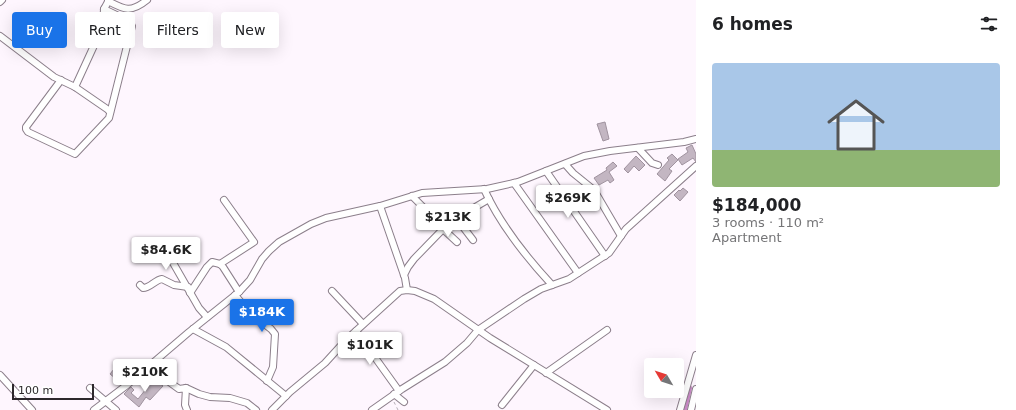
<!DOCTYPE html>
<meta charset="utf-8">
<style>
body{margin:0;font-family:"DejaVu Sans",sans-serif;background:#f6f6f6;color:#202124;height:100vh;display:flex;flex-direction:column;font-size:15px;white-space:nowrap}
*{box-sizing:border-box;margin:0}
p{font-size:13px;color:#757577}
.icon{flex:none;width:22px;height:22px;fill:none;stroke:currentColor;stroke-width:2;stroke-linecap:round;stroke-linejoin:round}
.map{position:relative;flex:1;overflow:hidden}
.details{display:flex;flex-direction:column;background:#fff;width:320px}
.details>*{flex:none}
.guide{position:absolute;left:12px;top:12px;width:380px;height:36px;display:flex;gap:8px}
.needle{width:26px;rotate:309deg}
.tools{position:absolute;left:644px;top:358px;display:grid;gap:8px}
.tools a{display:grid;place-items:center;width:40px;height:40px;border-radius:4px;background:#fff;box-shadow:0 4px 16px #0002;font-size:20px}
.scale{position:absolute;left:12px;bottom:10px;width:82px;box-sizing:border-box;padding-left:4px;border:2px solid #2d282c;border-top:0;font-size:11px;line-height:14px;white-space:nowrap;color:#2d282c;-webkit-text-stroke:3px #fff;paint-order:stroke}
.price{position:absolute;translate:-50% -34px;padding:0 9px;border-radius:4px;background:#fff;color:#222;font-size:13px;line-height:26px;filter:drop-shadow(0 1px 2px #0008)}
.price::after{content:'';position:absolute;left:50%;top:24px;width:12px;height:9px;margin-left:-6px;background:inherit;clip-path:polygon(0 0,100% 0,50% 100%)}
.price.selected{background:#1a73e8;color:#fff}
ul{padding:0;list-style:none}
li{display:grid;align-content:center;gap:8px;height:212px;padding:0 16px}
li span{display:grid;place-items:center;height:124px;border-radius:4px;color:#555}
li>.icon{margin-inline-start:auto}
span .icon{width:72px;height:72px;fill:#fffc;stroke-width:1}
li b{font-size:17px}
h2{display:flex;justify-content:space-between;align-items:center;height:48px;padding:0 16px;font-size:17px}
.chip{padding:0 14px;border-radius:4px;background:#fff;box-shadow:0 4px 16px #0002;font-size:14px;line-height:36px}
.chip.selected{background:#1a73e8;color:#fff}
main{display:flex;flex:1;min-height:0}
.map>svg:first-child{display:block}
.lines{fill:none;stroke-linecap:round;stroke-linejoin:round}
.canal{stroke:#c988c6;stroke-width:6}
.building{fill:#c3b6c2;stroke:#a0939f}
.minor-casing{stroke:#8c7f8b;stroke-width:8}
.path{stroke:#b6afb6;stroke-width:1;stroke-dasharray:3 3;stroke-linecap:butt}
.minor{stroke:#fff;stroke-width:6}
</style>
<main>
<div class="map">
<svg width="696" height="410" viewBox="0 0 696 410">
<rect width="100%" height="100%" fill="#fef6fe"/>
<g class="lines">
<!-- canal -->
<path class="canal" d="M684,410L689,388"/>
</g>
<!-- building -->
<g class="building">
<path d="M605,122L609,139L603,141L597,124Z"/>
<path d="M692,145L696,154V162L693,158L682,165L678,159L688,152L686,148Z"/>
<path d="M672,154L678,160L669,169L672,171L665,181L657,174L669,160L667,158Z"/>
<path d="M636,156L645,165L639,171L634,166L628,173L624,169Z"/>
<path d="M613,162L617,166L609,172L614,180L610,183L608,180L599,185L594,178L607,170L606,168Z"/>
<path d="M683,188L688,192L680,201L674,195L679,190L680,191Z"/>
<path d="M123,363L131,369L120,379L117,378L116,379L110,374L118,364L120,366Z"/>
<path d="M154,379L163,386L150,400L146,397L139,407L124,394L131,387L134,390L131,393L138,399Z"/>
</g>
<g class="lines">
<!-- minor casing -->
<g class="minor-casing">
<g id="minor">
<path d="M108,1C125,10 131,13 147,0"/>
<path d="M0,2L2,0"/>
<path d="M0,36L54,77L75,87L107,109L110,112"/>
<path d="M61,80L26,127V129L28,132L75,154L109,118L132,26L127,20L104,9"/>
<path d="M75,87L103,26L104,9L109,0"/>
<path d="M638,148L652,163L658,165"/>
<path d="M565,164L573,173L594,190L621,236"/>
<path d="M546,171L605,256"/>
<path d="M514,183L578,273"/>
<path d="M484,189C499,222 527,258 552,285"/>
<path d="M412,196L426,210"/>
<path d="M380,206L405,278L407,290"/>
<path d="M455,219L460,223L473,240"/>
<path d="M443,229L457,242"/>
<path d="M172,261L199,308L207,317"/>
<path d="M220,264L254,242L224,200"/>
<path d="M404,275L408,267L414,259L446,226L455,219L489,199"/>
<path d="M140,285L143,288C150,288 155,280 162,279L174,285L188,287"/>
<path d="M332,291L363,324"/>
<path d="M190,293L207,267L212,262L220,264L223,267L239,292"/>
<path d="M235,295L250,313L271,329L275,334L273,367L267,381"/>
<path d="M193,329L226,347L286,396"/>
<path d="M356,331L399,391"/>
<path d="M146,369L168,381L179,389L186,388L185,405L187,410"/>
<path d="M546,373L607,330"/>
<path d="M0,375L32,410"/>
<path d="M90,388L116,410"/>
<path d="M186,388L199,394L210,397L230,398L247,403L256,410"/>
<path d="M394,394L404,402"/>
<path d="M502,405L534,365"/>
<path d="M94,410L127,385L189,332L239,292L250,280L262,259L269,251L279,242L311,224L326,218L380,206L422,193L487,189L518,182L584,156L610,151L684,142L696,139"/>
<path d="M272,410L290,392L325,363L346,340L400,291L407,290L415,291L434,299L490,338L607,410"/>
<path d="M372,410L402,389L445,362L467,343L478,330L524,299L541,289L569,279L609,253L626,229L696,166"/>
<path d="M680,410L696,355"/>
<path d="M691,410L696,389"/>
</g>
</g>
<!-- path -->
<path class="path" d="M394,402L398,410"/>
<!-- minor -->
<use href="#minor" class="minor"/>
</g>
</svg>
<div class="tools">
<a><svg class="needle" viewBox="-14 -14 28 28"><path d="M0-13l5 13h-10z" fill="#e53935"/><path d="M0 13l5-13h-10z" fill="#757577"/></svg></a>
</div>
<div class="scale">100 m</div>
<b class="price" style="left:568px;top:219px">$269K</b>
<b class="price" style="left:448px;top:238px">$213K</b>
<b class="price" style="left:166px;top:271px">$84.6K</b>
<b class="price selected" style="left:262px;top:333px">$184K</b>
<b class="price" style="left:370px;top:366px">$101K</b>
<b class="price" style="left:145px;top:393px">$210K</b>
<div class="guide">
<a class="chip selected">Buy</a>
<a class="chip">Rent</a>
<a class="chip">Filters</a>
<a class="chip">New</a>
</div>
</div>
<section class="details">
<h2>6 homes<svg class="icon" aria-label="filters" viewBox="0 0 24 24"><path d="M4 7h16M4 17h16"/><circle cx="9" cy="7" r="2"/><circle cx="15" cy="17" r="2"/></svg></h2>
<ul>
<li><span style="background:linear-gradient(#a9c7e8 70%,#8fb573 0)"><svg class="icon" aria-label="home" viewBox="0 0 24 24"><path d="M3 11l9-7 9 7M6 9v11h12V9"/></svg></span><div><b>$184,000</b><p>3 rooms · 110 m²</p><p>Apartment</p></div></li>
</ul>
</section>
</main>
